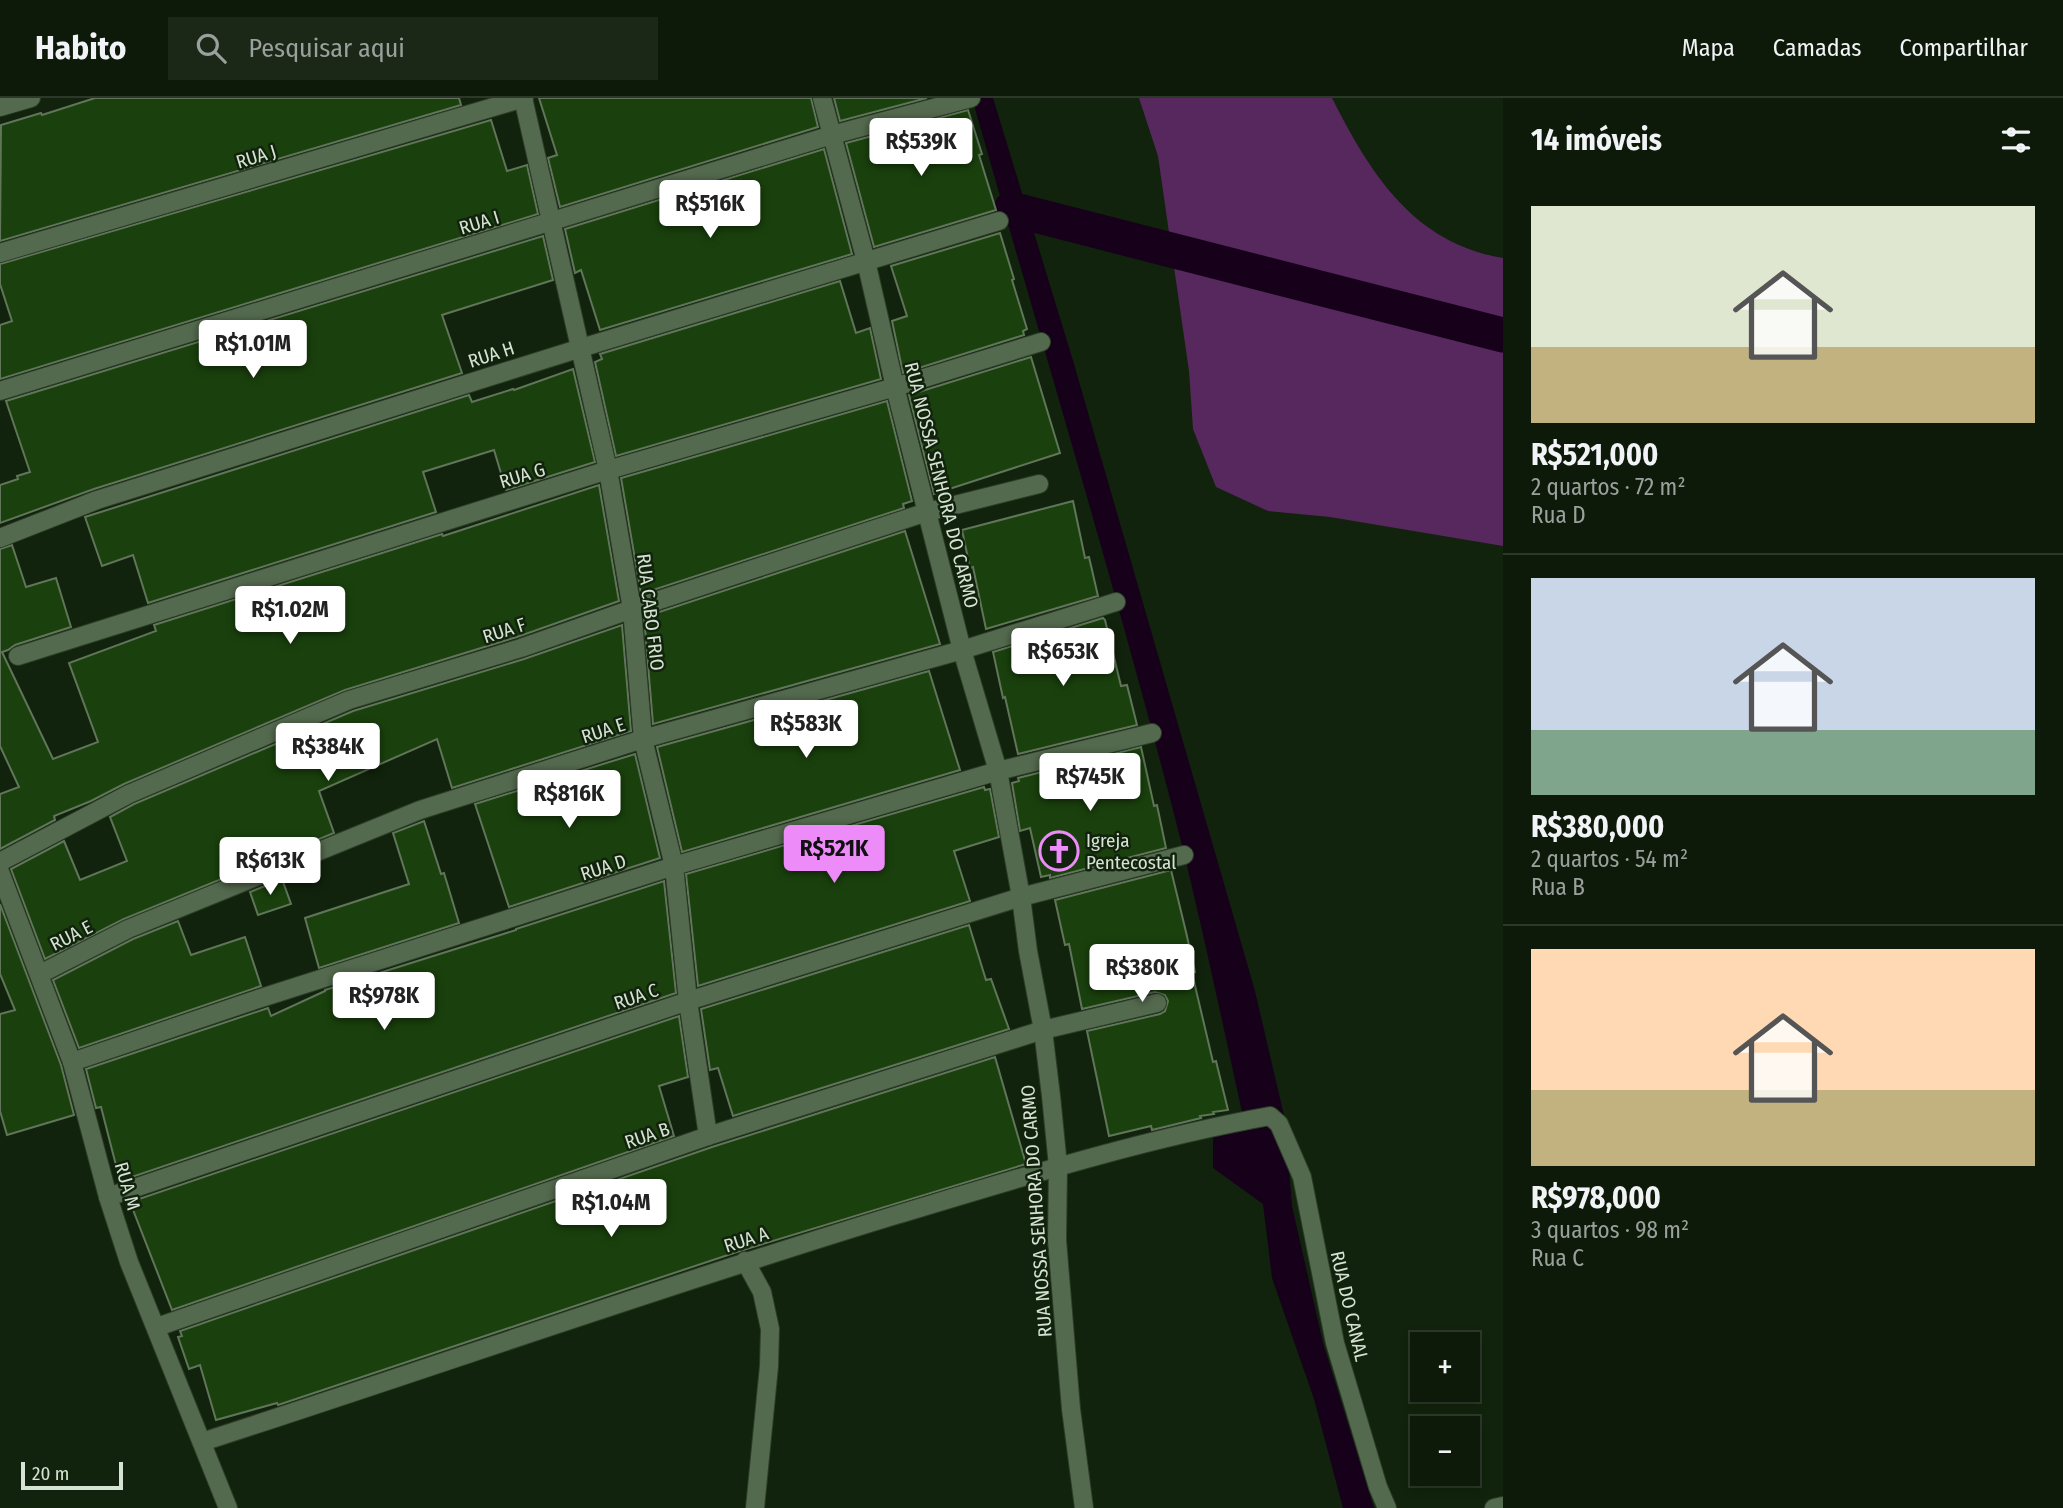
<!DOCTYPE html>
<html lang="pt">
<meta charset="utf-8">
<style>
body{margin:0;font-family:"Fira Sans Condensed",sans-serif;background:#1b2717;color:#f1f3f6;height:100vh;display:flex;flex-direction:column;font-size:26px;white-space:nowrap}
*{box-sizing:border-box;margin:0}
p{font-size:23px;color:#9aa19c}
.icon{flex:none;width:38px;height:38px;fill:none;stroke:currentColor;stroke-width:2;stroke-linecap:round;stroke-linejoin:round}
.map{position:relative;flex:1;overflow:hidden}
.sheet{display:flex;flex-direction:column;background:#0d1a09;width:560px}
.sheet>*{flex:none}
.tools{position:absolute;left:1410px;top:1234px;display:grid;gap:14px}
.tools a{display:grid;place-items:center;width:70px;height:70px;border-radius:0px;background:#0d1a09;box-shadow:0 4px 10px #0003,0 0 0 2px #2d382a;font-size:35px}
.scale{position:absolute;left:21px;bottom:18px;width:102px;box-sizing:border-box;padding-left:7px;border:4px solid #d6e2d3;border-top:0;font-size:19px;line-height:24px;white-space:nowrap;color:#d6e2d3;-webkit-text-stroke:5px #11230c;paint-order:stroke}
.price{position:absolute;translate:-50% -60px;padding:0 16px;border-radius:7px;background:#fff;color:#222;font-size:23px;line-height:46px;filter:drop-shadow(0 2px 4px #0008)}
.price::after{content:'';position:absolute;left:50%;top:42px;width:21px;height:16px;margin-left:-10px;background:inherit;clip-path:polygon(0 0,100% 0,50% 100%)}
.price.selected{background:#ed8cf9;color:#111}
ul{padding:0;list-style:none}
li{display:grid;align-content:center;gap:14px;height:371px;padding:0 28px}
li+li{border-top:2px solid #2d382a}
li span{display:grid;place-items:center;height:217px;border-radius:0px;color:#555}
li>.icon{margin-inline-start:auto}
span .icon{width:126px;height:126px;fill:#fffc;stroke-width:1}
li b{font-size:30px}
h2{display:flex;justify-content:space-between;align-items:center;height:84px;padding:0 28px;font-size:30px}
header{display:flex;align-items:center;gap:42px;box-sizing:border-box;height:98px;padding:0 35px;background:#0d1a09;border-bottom:2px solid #2d382a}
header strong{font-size:33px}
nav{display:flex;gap:38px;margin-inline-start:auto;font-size:24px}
.search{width:490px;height:63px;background:#1b2717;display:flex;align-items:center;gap:18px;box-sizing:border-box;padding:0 24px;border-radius:0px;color:#9aa19c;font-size:26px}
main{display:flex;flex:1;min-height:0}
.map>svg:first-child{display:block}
.green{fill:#57285d}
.water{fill:#16001a}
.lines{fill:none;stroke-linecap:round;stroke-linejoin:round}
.canal{stroke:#16001a;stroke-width:35}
.building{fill:#1a410d;stroke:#60755a;stroke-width:2}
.street-casing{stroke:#2d3e28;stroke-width:20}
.street{stroke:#546a4e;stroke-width:18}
.labels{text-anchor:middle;stroke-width:5;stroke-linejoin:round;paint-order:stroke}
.street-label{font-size:19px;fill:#d6e2d3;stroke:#11230c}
.poi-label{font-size:19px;fill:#d6e2d3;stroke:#11230c;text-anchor:start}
</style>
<header>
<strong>Habito</strong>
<div class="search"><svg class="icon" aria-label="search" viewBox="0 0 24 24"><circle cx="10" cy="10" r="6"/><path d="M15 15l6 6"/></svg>Pesquisar aqui</div>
<nav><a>Mapa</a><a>Camadas</a><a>Compartilhar</a></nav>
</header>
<main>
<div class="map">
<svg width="1503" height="1410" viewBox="0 0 1503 1410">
<rect width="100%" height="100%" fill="#11230c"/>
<!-- green -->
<path class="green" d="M1139,0H1332C1370,75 1413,145 1503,160V448L1330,419L1268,413L1216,389L1193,331L1189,273L1158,58Z"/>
<!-- water -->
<path class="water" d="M972,0H993L1074,266L1255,893L1285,1022L1292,1108L1323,1245L1374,1410H1343L1314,1301L1272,1180L1263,1106L1213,1070V1039L1243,1019C1224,931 1205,843 1184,755C1120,502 1043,251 972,0Z"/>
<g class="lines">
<!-- canal -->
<path class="canal" d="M1011,111L1503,237"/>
</g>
<!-- building -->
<g class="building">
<path d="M95,0H459L461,7L0,143L1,27L41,15L42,17Z"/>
<path d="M539,0H811L818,29L560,109L548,60L557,57Z"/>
<path d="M834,0H927L840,23Z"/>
<path d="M968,12L982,56L979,57L996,112L874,149L846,45Z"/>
<path d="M491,22L507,73L527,67L538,116L0,281V227L12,223L0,186V166Z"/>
<path d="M824,51L852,156L600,232L581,172L575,175L565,131Z"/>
<path d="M1000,135L1014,181L1012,182L1027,231L1023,233L1024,237L903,275L892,223L907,218L891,168Z"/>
<path d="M543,138L553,182L442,217L462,275L94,391L0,425V387L18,381L17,378L30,374L6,303Z"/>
<path d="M840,183L856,235L870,230L881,281L616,358L595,264L602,261L600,256Z"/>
<path d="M1031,259L1060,355L934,396L909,297Z"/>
<path d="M573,271L595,364L506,392L494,352L423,374L436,414L148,505L133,457L102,468L85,419L469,297L472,304L513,291L514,292Z"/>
<path d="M887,303L912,403L903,406L904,410L641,496L621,380Z"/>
<path d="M599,387L619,503L517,539L345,592L124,686L91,703L54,718L55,722L0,751V696L19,689L0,648V451L12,447L26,489L56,480L71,529L15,547L8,552L2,554L53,661L98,644L69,565L156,533L154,527L442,436L443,438Z"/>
<path d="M1073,403L1085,460L1089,459L1098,498L986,531L973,469L970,470L962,432Z"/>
<path d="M905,433L940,546L653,626L644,519Z"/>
<path d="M1103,520L1105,522L1121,588L1127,587L1137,627L1018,656L1005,599L1003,600L993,554Z"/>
<path d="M622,527L631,633L452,690L437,641L319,693L334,735L124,821L45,861L11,771L64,743L80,782L127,763L110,719L134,706L353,613L524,561Z"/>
<path d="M929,573L960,672L682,754L657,649Z"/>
<path d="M1141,649L1154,708L1157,707L1166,750L1050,780V777L1041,779L1030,730L1020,733L1012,685L1019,683L1018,680Z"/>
<path d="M635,656L660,760L509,809L475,706Z"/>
<path d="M984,689L985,692L990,691L999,739L954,753L970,803L698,888L686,776Z"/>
<path d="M424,723L441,776L444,775L459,825L319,870L305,820L409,786L393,735Z"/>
<path d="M1171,772L1186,834L1195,874L1192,875L1213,964L1216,963L1228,1012L1213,1014L1214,1016L1200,1018L1201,1020L1152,1032L1151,1028L1109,1038L1087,933L1160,916L1165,913L1168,903L1165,897L1155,894L1082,911L1069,846L1065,847L1055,802Z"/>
<path d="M282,781L291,806L258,817L250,794Z"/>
<path d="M664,783L676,895L120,1083L101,1009L96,1010L86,971L268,910L271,918L325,893V892L516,832V831Z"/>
<path d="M0,806L61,967L74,1017L7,1037L0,1013V916L15,912L0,876Z"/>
<path d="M178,823L191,857L245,839L261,888L79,950L53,882L133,841Z"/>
<path d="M969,827L986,882L991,881L1009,931L733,1018L718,970L710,972L701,911Z"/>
<path d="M679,918L688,979L659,988L674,1038L172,1212L130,1104Z"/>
<path d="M995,959L1026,1066L740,1153L278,1307L277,1305L216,1322L200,1267L189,1271L178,1239L182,1238L180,1233L712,1049Z"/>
</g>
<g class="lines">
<!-- street casing -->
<g class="street-casing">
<g id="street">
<path d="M523,0L608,372L632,511L643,641L674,768L688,903L708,1038"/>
<path d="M822,0L866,163L895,289L962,552L998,673L1021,799L1028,853L1043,932L1051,998L1058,1068L1057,1142L1071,1311L1084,1410"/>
<path d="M0,9L31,0"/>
<path d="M0,155L524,0"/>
<path d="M0,293L832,37L971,0"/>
<path d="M0,440L97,402L581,250L999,123"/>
<path d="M18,558L608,372L895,289L1041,244"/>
<path d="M0,764L129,696L349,602L521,550L632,511L927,414L1039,386"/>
<path d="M0,774L72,964L108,1099L129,1164L228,1410"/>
<path d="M40,876L128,831L420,712L643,641L962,552L1116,504"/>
<path d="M72,964L255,902L674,768L998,673L1152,635"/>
<path d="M108,1099L688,903L1021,799L1184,757"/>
<path d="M745,1163L762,1194L770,1231L769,1268L755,1410"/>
<path d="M157,1229L708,1038L1043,932L1157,905"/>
<path d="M202,1344C434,1269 663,1188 896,1117C1019,1080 1143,1041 1270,1018L1279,1026L1302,1079L1335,1245L1378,1389L1387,1410"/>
<path d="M1494,1410L1503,1408"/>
</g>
</g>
<!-- street -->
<use href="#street" class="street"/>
</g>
<!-- icons -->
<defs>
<g id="church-ring" transform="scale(2.0125)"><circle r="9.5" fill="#11230c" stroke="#ed8cf9" stroke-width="1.5"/><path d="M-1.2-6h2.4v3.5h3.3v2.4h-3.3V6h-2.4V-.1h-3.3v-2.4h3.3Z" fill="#ed8cf9"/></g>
</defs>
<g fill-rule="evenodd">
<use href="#church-ring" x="1059" y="753"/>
</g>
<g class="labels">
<!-- street labels -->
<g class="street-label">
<text transform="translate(256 58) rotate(-17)" y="7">RUA J</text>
<text transform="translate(479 124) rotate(-17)" y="7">RUA I</text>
<text transform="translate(491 256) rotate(-18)" y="7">RUA H</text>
<text transform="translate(522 377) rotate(-17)" y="7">RUA G</text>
<text transform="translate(942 387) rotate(76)" y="7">RUA NOSSA SENHORA DO CARMO</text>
<text transform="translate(651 514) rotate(83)" y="7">RUA CABO FRIO</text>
<text transform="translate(504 532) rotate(-18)" y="7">RUA F</text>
<text transform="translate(603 632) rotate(-18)" y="7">RUA E</text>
<text transform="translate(603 769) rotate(-18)" y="7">RUA D</text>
<text transform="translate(71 837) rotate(-27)" y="7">RUA E</text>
<text transform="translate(636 898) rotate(-19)" y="7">RUA C</text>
<text transform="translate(647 1037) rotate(-19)" y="7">RUA B</text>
<text transform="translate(128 1088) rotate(74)" y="7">RUA M</text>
<text transform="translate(1036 1113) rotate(-94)" y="7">RUA NOSSA SENHORA DO CARMO</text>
<text transform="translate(746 1141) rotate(-18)" y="7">RUA A</text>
<text transform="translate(1350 1208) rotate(77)" y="7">RUA DO CANAL</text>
</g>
<!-- poi labels -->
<g class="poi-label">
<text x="1086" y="749">Igreja<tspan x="1086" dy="22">Pentecostal</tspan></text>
</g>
</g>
</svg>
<div class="tools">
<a>+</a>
<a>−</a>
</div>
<div class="scale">20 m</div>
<b class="price" style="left:921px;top:80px">R$539K</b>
<b class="price" style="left:710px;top:142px">R$516K</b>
<b class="price" style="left:253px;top:282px">R$1.01M</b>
<b class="price" style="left:290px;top:548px">R$1.02M</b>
<b class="price" style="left:1063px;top:590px">R$653K</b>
<b class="price" style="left:806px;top:662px">R$583K</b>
<b class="price" style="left:328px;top:685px">R$384K</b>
<b class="price" style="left:1090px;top:715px">R$745K</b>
<b class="price" style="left:569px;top:732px">R$816K</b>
<b class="price selected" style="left:834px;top:787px">R$521K</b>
<b class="price" style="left:270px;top:799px">R$613K</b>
<b class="price" style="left:1142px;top:906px">R$380K</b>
<b class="price" style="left:384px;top:934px">R$978K</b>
<b class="price" style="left:611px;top:1141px">R$1.04M</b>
</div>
<section class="sheet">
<h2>14 imóveis<svg class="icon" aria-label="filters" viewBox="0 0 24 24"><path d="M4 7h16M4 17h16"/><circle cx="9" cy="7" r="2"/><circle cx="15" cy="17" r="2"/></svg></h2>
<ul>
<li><span style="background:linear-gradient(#dfe7d0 65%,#c2b280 0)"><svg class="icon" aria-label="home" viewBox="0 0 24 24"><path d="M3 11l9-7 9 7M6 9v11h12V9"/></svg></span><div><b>R$521,000</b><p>2 quartos · 72 m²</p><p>Rua D</p></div></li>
<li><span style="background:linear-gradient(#c9d6e8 70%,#7fa58c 0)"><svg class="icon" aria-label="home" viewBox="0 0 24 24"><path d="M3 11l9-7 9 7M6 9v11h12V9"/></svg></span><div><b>R$380,000</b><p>2 quartos · 54 m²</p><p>Rua B</p></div></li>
<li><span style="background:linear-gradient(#ffd9b3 65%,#c2b280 0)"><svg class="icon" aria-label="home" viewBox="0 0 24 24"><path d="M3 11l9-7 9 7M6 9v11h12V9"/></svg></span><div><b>R$978,000</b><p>3 quartos · 98 m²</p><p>Rua C</p></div></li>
</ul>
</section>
</main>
